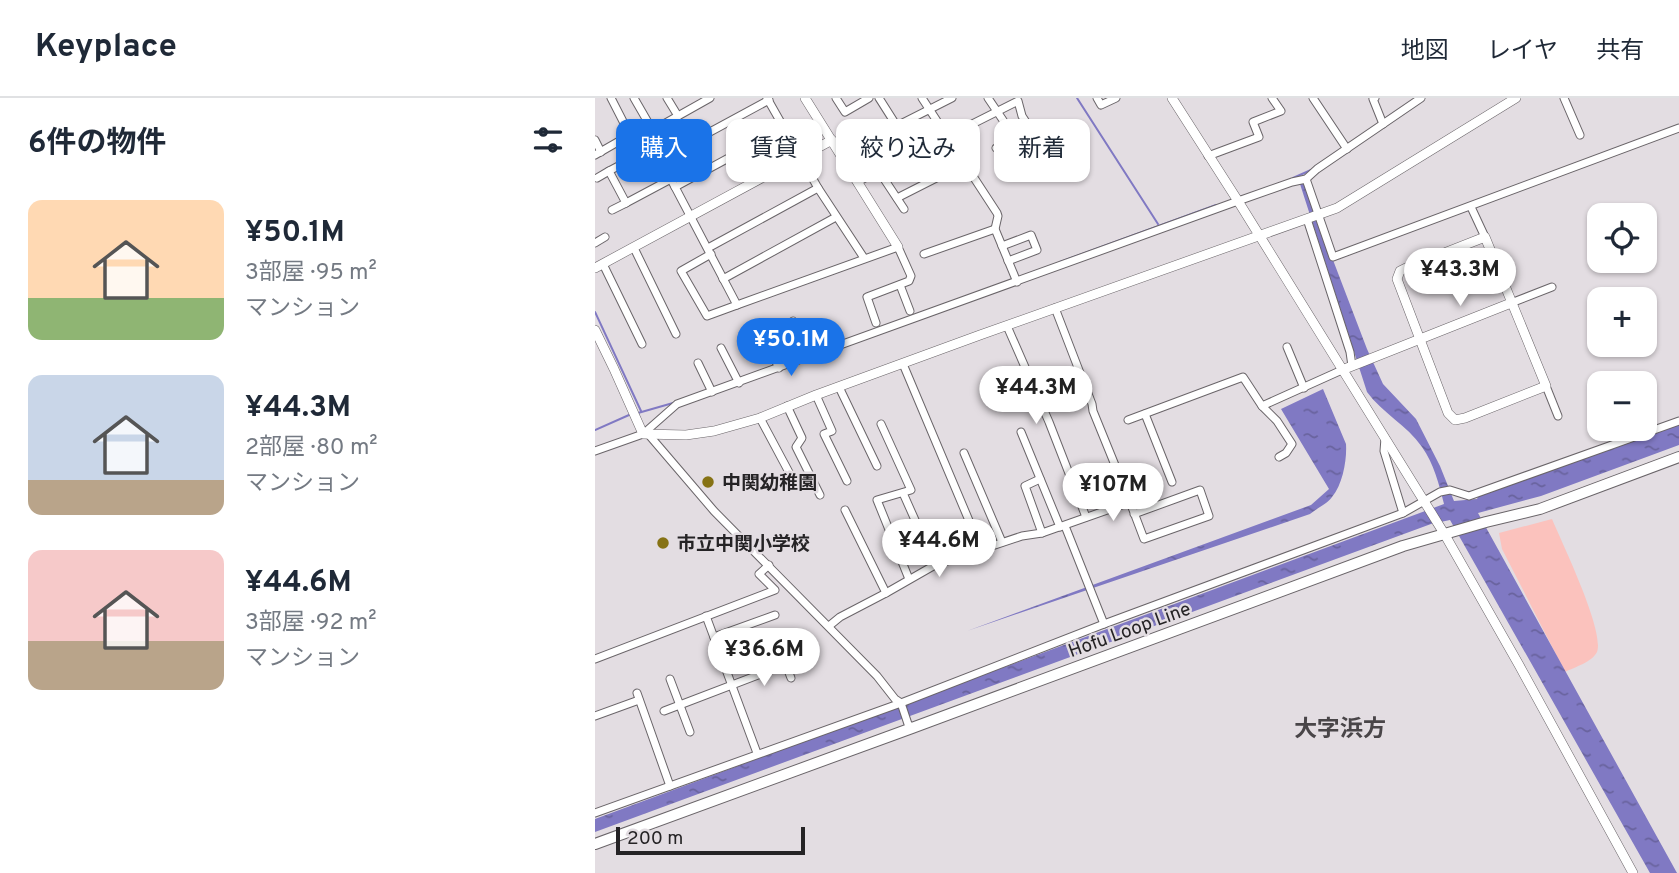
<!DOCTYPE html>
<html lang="ja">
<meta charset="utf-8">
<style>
body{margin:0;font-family:Overpass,"Noto Sans JP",sans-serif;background:#f2f2f3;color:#1f2937;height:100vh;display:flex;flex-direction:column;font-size:26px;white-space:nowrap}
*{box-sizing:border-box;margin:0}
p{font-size:23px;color:#747a83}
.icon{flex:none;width:38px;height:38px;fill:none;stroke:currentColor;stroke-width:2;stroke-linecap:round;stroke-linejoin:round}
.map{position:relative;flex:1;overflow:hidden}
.panel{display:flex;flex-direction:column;background:#fff;width:595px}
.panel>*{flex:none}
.hud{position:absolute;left:21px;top:21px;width:665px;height:63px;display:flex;gap:14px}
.buttons{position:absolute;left:992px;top:105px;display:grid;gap:14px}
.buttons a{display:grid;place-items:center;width:70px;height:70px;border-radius:14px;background:#fff;box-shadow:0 2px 5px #0004;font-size:35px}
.scale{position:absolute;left:21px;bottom:18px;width:189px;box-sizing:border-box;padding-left:7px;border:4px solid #252325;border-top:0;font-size:19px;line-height:24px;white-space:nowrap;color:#252325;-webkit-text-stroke:5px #e3dde2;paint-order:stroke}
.price{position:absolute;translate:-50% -60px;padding:0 16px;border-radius:24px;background:#fff;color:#222;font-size:23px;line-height:46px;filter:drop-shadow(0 2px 4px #0008)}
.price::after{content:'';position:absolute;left:50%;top:42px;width:21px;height:16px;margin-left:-10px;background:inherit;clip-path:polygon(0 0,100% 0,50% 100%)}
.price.on{background:#1a73e8;color:#fff}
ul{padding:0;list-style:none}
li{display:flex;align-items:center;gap:21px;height:175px;padding:0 28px}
li span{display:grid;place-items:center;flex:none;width:196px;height:140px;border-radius:14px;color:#555}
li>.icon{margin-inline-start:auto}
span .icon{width:84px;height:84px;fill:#fffc;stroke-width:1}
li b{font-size:30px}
h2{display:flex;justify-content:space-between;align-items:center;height:84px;padding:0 28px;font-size:30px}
.chip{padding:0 24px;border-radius:14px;background:#fff;box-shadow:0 2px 5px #0004;font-size:24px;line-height:63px}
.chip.on{background:#1a73e8;color:#fff}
header{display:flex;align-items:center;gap:42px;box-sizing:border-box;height:98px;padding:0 35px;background:#fff;border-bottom:2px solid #e0e1e3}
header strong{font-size:33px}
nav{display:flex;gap:38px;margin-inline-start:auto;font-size:24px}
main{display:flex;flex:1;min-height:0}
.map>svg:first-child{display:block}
.green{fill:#fbc2bd}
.water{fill:url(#water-ripples)}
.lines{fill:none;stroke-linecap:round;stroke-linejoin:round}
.stream{stroke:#8079c3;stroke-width:2}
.minor-casing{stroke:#6a6569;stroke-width:9}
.tertiary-casing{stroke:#6a6569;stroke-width:10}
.primary-casing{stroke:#6a6569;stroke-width:12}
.minor{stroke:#fff;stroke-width:7}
.tertiary{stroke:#fff;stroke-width:9}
.primary{stroke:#fff;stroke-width:10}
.poi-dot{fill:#867214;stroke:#e3dde2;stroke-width:2.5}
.labels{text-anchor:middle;stroke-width:5;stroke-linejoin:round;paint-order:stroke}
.poi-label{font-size:19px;font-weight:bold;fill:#252325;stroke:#e3dde2;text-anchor:start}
.street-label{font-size:19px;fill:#252325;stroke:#e3dde2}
.quarter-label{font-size:23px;font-weight:bold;fill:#494548;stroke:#e3dde2}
</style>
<header>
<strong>Keyplace</strong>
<nav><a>地図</a><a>レイヤ</a><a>共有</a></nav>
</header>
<main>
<section class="panel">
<h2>6件の物件<svg class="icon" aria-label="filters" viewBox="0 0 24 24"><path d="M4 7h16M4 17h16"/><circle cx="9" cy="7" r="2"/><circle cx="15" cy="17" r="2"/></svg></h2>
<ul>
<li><span style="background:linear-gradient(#ffd9b3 70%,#8fb573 0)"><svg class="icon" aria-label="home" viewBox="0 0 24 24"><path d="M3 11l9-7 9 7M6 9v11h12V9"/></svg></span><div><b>¥50.1M</b><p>3部屋 · 95 m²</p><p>マンション</p></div></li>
<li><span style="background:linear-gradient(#c9d6e8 75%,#b9a48a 0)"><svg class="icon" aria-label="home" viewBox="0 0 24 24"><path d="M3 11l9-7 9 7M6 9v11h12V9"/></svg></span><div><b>¥44.3M</b><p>2部屋 · 80 m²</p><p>マンション</p></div></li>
<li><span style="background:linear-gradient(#f6c9c9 65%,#b9a48a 0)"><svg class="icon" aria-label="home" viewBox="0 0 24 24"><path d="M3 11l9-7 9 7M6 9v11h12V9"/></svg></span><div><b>¥44.6M</b><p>3部屋 · 92 m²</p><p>マンション</p></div></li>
</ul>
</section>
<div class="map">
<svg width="1084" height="775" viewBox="0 0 1084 775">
<defs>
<pattern id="water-ripples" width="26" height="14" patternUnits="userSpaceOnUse" patternTransform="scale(1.75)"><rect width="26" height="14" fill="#8079c3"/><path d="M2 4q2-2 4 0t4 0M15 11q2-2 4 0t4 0" fill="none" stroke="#69639e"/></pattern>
</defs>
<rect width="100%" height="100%" fill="#e3dde2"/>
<!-- green -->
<path class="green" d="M957,421C967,445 1010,533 1002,554C997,564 980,569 970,574L907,451L904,435Z"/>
<!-- water -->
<g class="water">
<path d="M711,84L738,162L772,251L788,286L821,321L845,368L859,403L882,401L884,397L1084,325V347L946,398L883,415L1082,775H1055L855,422L836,426L0,734V721L849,406C844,386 839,366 827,349C812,327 787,315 772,294L705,86Z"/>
<path d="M728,291L751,346C752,361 748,386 737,399C732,406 722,410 715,416L372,533L716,407L734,391L686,311Z"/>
</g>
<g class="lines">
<!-- stream -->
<g class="stream">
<path d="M482,0L563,126"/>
<path d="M698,80L716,72"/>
<path d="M465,164L621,107"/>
<path d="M0,214L46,313"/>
<path d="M43,315L78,305"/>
<path d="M0,332L34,317"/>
</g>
<!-- minor casing -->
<g class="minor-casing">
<g id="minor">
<path d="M16,0L35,37"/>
<path d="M72,0L83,18"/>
<path d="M172,0L223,90L269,160"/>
<path d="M241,0L250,14L274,0"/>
<path d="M284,0L336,82"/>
<path d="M327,0L402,115L403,118L400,131L422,184"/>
<path d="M393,0L420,40L401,50"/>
<path d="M502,0L506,7L521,0"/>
<path d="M718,0L752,51"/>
<path d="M780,0L778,1L788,26"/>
<path d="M969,0L985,37"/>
<path d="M47,30L59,49L142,207L303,149L316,178L314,183L272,199L281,225"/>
<path d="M51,36L115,0"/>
<path d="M0,42L6,54"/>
<path d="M59,49L14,73L31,105L76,81"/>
<path d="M0,57L54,26L39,0"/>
<path d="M613,58L664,39L658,24L686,13L677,0"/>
<path d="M65,61L174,2"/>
<path d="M2,80L14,73"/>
<path d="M711,81L738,159L1084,30"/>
<path d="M262,84L423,3L427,18L445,46"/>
<path d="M80,89L189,30"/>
<path d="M302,100L369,66"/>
<path d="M876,109L890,139"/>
<path d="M309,111L266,46L357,0"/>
<path d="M17,112L31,105"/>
<path d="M712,121L755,254L757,268"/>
<path d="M0,145L10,139"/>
<path d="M407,148L436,137L442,152L413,163"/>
<path d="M39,150L81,236"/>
<path d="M113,150L223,90"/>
<path d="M116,156L86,173L112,218L142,207"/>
<path d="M329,156L400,131"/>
<path d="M8,166L47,246"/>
<path d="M128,181L241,119"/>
<path d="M305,187L315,213"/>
<path d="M916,205L957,189"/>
<path d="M460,210L497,306L498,313L535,404L549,441L614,418L605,392L539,416"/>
<path d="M198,223L215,259"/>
<path d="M412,228L454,324L491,419"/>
<path d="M166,234L184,270"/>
<path d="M692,249L709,290"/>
<path d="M126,250L144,285"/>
<path d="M103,265L117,294"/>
<path d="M308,266L386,451"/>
<path d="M951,288L963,318"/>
<path d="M244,289L282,368"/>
<path d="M221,297L237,333L229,336L252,383"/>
<path d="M192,308L207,340L201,349L225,397"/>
<path d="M667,308L747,272"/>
<path d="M550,316L577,384"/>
<path d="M165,320L196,378"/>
<path d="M533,322L648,279L667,308L682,323L697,346L691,355L684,359"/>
<path d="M286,326L316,392L282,402L314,481"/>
<path d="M426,334L465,429"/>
<path d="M54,337L119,413L282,578L300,601L306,605L313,626L317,630"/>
<path d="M790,340L789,353L808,415"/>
<path d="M0,353L48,336L82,306L643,103L697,84L711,81L722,71L826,0"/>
<path d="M369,355L407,444"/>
<path d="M445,381L430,388L447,435"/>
<path d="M308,395L340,467"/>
<path d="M250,412L291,495"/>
<path d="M470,428L509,526"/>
<path d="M111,518L162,655"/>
<path d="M234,528L245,519L291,495L340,467L427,438L447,435L535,404"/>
<path d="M119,539L180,517"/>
<path d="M0,561L180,492L164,476L174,467"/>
<path d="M191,567L196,580"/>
<path d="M75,581L95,634"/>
<path d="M42,595L75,688"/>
<path d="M69,613L197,564"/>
<path d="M0,618L44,602"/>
<path d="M0,715L306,605L509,526L808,415L845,394L855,392L874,398L1084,323"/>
</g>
</g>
<!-- tertiary casing -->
<g class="tertiary-casing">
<g id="tertiary">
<path d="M210,0L303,149"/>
<path d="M577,0L643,103L850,437L924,567L1038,775"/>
<path d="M890,139L951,288L870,320L860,322L853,315L802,181L805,173L811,170Z"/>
<path d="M0,170L237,42"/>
<path d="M0,232L19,271L48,336L91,337L119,333L165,320L221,297L385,237L742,110L921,0"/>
<path d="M747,272L916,205"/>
</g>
</g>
<!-- primary casing -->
<g class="primary-casing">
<path id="primary" d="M0,746L317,630L808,448L891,424L945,411L1084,359"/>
</g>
<!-- minor -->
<use href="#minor" class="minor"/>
<!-- tertiary -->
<use href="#tertiary" class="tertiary"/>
<!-- primary -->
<use href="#primary" class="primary"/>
</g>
<!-- markers -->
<g class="poi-dot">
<circle cx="113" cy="384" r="7"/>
<circle cx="68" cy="445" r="7"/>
</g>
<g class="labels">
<!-- poi labels -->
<g class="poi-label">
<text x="127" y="391">中関幼稚園</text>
<text x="82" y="452">市立中関小学校</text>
</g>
<!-- street labels -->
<g class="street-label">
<text transform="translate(534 531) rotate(-20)" y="7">Hofu Loop Line</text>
</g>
<!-- quarter labels -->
<g class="quarter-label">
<text x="745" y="638">大字浜方</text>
</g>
</g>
</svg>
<div class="buttons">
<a><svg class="icon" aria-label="locate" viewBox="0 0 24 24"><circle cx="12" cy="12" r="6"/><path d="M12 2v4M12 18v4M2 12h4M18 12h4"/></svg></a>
<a>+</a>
<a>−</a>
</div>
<div class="scale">200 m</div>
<b class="price" style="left:865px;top:210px">¥43.3M</b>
<b class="price on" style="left:196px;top:280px">¥50.1M</b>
<b class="price" style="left:441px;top:328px">¥44.3M</b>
<b class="price" style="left:518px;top:425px">¥107M</b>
<b class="price" style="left:344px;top:481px">¥44.6M</b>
<b class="price" style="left:169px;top:590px">¥36.6M</b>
<div class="hud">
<a class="chip on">購入</a>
<a class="chip">賃貸</a>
<a class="chip">絞り込み</a>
<a class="chip">新着</a>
</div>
</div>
</main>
